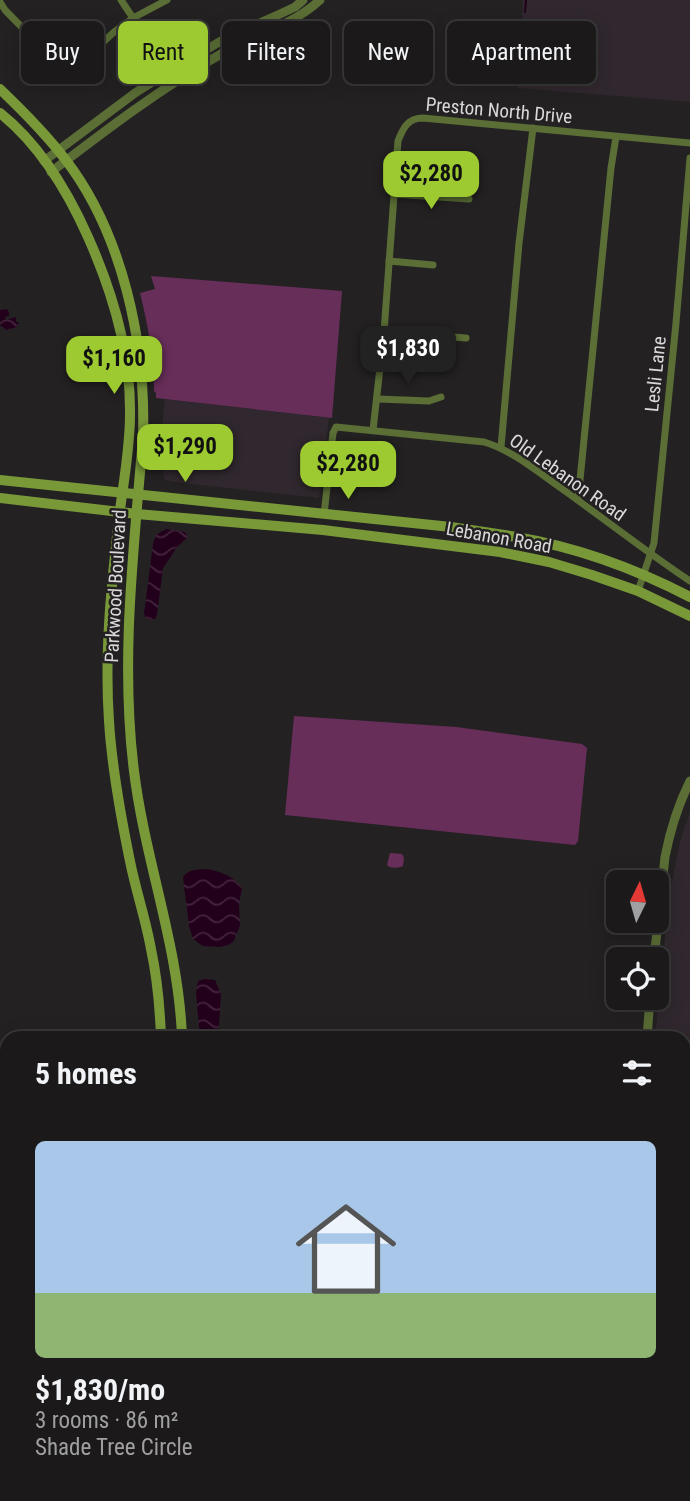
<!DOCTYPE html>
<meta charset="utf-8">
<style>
body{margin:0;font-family:"Roboto Condensed",sans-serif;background:#282627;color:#f1f3f6;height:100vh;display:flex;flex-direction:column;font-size:26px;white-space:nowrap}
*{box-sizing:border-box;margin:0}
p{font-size:23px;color:#a0a0a2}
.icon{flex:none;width:38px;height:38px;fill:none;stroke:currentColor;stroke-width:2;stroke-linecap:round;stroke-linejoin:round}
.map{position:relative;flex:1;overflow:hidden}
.details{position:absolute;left:0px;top:1031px;width:691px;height:471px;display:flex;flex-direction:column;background:#1b191a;border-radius:21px 21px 0 0;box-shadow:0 4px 18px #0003,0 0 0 2px #393839}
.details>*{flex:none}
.banner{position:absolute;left:21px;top:21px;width:649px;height:63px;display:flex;gap:14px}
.needle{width:46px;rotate:5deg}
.controls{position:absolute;left:606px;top:870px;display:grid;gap:14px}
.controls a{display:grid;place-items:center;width:63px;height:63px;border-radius:10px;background:#1b191a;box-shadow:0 4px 18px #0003,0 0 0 2px #393839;font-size:35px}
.price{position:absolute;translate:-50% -60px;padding:0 16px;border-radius:14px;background:#9dca31;color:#111;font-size:23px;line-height:46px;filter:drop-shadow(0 2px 4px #0008)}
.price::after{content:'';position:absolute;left:50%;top:42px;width:21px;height:16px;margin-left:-10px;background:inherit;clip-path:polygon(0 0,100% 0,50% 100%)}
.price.on{background:#222;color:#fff}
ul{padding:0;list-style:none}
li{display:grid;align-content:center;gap:14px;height:371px;padding:0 35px}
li+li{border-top:2px solid #393839}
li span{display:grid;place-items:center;height:217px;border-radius:10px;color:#555}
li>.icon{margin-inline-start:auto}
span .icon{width:126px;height:126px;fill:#fffc;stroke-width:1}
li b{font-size:30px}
h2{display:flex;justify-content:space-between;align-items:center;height:84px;padding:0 35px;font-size:30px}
.tag{padding:0 24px;border-radius:10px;background:#1b191a;box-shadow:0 4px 18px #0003,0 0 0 2px #393839;font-size:24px;line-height:63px}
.tag.on{background:#9dca31;color:#111}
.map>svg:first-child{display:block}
.built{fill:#30282e}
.green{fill:#682e5a}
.water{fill:url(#water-waves)}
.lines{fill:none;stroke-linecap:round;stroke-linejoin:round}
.stream{stroke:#22001b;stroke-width:2}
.minor{stroke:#5a6e35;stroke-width:7}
.tertiary{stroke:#5a6e35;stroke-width:9}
.secondary{stroke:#799939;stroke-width:10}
.labels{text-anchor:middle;stroke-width:5;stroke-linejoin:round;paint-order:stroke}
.street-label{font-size:19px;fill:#dad8d9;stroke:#242123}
</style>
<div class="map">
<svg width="690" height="1501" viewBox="0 0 690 1501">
<defs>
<pattern id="water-waves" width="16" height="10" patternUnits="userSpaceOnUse" patternTransform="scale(1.75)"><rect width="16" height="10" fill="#22001b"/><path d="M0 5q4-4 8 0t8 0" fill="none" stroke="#42243c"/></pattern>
</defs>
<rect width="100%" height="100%" fill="#242123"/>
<!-- built -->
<g class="built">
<path d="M523,0H690V102L518,88Z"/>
<path d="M165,399L329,418L319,498L182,483L165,480L163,475L165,457L159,456Z"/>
<path d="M690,811V1346L684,1345V1038H655L669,896L680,842Z"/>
</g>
<!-- green -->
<g class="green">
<path d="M151,276L342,291L332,418L156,398V393L154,391C154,358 148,325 140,293L155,289Z"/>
<path d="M294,716L456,727L582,744L587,748L578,841L575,845L285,815Z"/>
<path d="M390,853L402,854L404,858L403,866C399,868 391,869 387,865Z"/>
<path d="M0,1292L7,1296V1494L71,1495L69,1501H0Z"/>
<path d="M285,1494L297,1501H188L146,1495Z"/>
<path d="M448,1495L546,1494V1495L545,1501H464Z"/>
</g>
<!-- water -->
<g class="water">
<path d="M7,309L9,312V316L5,317L6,320L16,317V322H18L19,324L16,325L17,327L10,329L9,327V329L6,330L3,327L0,326V323H2L0,321V310Z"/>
<path d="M166,529L185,532L188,537L178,546L163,568L157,615L155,619L150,620L146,618L144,614L153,544L156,535Z"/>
<path d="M205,869C220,871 232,875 242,888L239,904L240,925L234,941L228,945L220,947L203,946L193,939L189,926L183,878C187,869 196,870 205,869Z"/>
<path d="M205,979L215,980L221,994L218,1038H200L196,993L198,981Z"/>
</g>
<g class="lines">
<!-- stream -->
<path class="stream" d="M525,12L526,0"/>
<!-- minor -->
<g class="minor">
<path d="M121,0L133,18"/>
<path d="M0,2L5,10L45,51L65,64L98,47L114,32L133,18L167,0"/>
<path d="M394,194L469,199"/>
<path d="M389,261L433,265"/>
<path d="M384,332L466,338"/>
<path d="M378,399L429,401L441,397"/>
<path d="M373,430L384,332L398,141C403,128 408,118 423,118L690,143"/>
<path d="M501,447L519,243L533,128"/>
<path d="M578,500L611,168L616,137"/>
<path d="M324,515L333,433L336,427L484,442C511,450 534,469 558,486C602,517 645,551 690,581"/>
<path d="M638,591L654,543L676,323L690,158"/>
<path d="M109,1494L135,1501"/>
<path d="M434,1494L446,1501"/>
<path d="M403,1501L406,1494"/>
<path d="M418,1501L422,1494"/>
<path d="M553,1501L554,1494"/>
</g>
<!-- tertiary -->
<g class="tertiary">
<path d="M44,161L135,93L157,79L226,38L280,14L295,7L303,0"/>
<path d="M51,172C106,130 161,88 221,54C254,35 292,26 320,0"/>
<path d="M654,959L665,857C670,831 678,805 690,781"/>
<path d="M647,1038L650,998"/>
<path d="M684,1352H690"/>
<path d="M306,1494L315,1501"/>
<path d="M333,1494L343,1501"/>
<path d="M602,1501L603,1494"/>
</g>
<!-- secondary -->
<g class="secondary">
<path d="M0,89C23,111 46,134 65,159C123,234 146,344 143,437C134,548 120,660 134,771C145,861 179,947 182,1038"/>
<path d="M0,113C39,144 68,192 88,237C113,293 131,353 130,415C130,447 124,479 120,510C112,579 104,650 109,721C112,770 121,818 131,866C137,894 146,921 151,949C157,977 160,1008 161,1038"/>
<path d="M0,480L451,527C472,530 494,533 516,537C576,547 636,569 690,597"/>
<path d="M0,498L137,514L323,530L500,552L549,562L592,575L638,591L690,616"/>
<path d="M77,1501L78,1494"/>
<path d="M96,1501L97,1494"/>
</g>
</g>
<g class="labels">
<!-- street labels -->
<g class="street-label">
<text transform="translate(499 110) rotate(5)" y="7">Preston North Drive</text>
<text transform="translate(655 374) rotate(-84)" y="7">Lesli Lane</text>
<text transform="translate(568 477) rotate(35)" y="7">Old Lebanon Road</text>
<text transform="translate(499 537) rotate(10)" y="7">Lebanon Road</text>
<text transform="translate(115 586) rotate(-87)" y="7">Parkwood Boulevard</text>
</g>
</g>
</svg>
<div class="controls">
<a><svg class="needle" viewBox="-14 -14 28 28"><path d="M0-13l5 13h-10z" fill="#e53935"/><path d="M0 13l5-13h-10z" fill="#a0a0a2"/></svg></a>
<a><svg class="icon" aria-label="locate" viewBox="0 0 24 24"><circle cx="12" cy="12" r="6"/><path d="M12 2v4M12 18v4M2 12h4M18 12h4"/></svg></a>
</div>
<b class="price" style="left:431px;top:211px">$2,280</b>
<b class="price on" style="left:408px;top:386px">$1,830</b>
<b class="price" style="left:114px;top:396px">$1,160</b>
<b class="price" style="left:185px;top:484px">$1,290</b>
<b class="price" style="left:348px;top:501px">$2,280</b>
<div class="banner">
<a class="tag">Buy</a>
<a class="tag on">Rent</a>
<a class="tag">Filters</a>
<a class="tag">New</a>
<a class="tag">Apartment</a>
</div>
<section class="details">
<h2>5 homes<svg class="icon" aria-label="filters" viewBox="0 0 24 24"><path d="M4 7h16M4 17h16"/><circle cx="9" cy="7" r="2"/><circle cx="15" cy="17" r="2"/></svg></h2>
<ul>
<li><span style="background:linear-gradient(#a9c7e8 70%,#8fb573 0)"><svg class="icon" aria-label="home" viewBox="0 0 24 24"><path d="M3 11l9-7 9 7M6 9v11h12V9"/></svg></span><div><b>$1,830/mo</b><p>3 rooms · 86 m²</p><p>Shade Tree Circle</p></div></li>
</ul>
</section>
</div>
